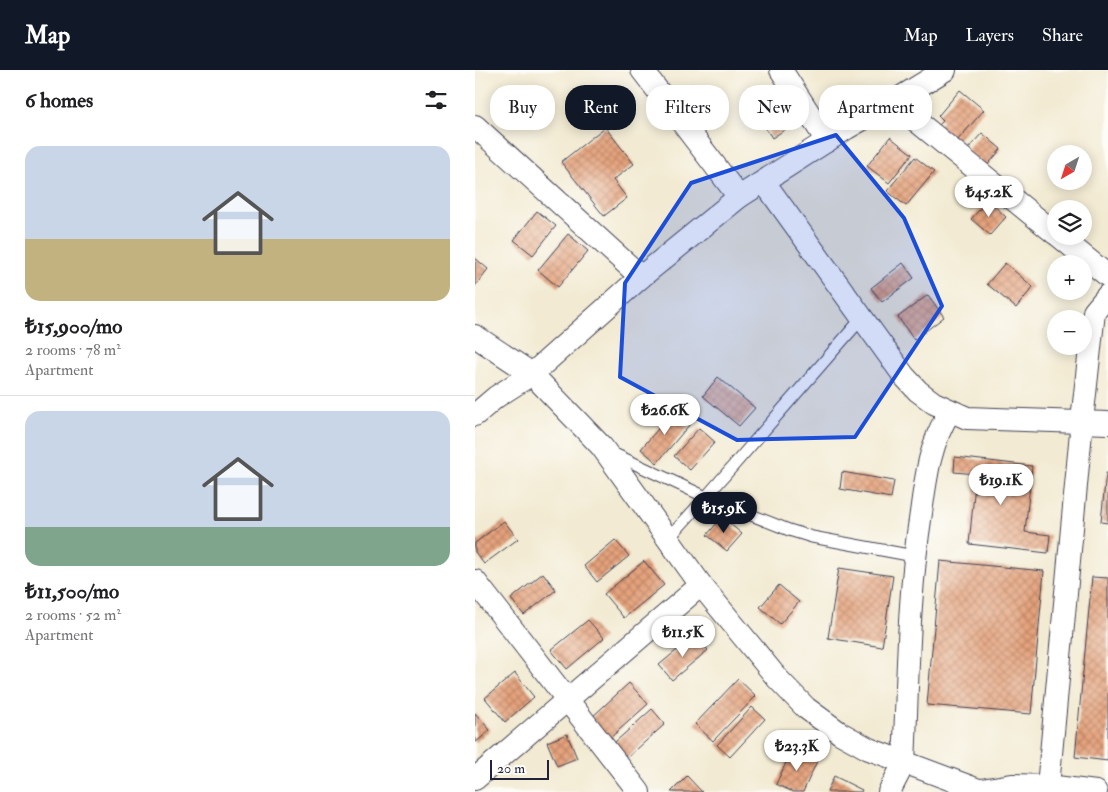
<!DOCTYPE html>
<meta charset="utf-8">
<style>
body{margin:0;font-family:"IM FELL Double Pica",serif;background:#f6f6f6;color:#202124;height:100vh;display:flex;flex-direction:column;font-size:19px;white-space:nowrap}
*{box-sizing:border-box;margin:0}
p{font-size:16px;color:#757577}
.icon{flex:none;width:28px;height:28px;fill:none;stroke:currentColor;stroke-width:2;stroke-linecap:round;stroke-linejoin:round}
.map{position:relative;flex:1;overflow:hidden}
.details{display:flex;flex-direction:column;background:#fff;width:475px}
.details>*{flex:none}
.top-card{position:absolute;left:15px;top:15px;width:475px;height:45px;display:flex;gap:10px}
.needle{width:32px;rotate:219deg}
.fabs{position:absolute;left:572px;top:75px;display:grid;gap:10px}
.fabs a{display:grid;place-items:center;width:45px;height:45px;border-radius:50%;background:#fff;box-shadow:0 2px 12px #0003;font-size:25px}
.scale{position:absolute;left:15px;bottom:12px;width:59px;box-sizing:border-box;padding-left:5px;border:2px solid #22223b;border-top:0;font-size:14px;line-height:18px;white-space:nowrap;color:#22223b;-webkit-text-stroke:4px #fdfcf7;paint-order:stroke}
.price{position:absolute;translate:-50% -42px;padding:0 11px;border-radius:18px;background:#fff;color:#222;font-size:16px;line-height:32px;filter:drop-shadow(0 1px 2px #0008)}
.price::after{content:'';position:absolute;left:50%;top:30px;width:15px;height:11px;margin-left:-8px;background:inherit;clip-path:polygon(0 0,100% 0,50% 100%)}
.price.active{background:#111827;color:#fff}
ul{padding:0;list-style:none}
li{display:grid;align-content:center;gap:10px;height:265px;padding:0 25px}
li+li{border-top:1px solid #e0e0e0}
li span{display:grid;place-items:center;height:155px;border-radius:15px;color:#555}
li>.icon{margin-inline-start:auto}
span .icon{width:90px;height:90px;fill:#fffc;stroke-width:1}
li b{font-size:21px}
h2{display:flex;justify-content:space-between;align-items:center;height:60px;padding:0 25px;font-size:21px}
.pill{padding:0 18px;border-radius:20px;background:#fff;box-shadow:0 2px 12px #0003;font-size:18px;line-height:45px}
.pill.active{background:#111827;color:#fff}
header{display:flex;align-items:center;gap:30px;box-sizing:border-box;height:70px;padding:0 25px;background:#111827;color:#fff}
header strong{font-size:24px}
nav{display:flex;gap:28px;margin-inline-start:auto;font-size:18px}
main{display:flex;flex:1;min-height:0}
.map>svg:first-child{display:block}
.building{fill:url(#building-cross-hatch)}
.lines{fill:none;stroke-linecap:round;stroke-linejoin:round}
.service-casing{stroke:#414052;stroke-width:13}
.minor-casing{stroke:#414052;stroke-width:24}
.service{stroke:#fff;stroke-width:11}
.minor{stroke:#fff;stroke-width:22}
.marked{fill:#1d4ed8;fill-opacity:0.2;stroke:#1d4ed8;stroke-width:4;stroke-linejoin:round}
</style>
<header>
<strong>Map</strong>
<nav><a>Map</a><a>Layers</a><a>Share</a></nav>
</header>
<main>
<section class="details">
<h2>6 homes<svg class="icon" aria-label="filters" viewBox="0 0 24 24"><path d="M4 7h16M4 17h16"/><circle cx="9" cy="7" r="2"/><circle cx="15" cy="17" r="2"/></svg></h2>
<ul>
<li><span style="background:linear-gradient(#c9d6e8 60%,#c2b280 0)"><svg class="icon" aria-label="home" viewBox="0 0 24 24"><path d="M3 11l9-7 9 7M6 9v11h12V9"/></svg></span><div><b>₺15,900/mo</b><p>2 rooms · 78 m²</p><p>Apartment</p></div></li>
<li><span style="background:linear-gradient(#c9d6e8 75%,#7fa58c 0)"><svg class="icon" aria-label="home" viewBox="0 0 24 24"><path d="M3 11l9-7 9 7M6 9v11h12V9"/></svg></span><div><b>₺11,500/mo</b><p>2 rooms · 52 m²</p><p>Apartment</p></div></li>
</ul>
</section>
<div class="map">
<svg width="633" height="722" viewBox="0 0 633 722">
<defs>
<pattern id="building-cross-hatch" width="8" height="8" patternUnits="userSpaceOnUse" patternTransform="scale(1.25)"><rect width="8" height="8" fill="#e5a27b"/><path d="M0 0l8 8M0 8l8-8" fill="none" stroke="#b98466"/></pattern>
</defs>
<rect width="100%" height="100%" fill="#fdfcf7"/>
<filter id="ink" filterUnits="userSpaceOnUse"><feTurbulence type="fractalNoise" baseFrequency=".02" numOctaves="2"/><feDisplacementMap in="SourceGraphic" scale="10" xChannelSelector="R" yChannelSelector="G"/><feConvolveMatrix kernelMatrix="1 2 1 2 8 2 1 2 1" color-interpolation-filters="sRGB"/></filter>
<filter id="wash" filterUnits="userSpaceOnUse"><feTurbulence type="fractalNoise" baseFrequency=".0096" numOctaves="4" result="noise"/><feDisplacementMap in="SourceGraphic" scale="20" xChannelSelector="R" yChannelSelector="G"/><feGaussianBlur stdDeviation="1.12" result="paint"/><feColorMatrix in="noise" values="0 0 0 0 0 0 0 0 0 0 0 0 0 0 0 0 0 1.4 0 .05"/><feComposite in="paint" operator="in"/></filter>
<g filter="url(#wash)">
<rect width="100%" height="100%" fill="#f2ead2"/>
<g id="blocks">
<!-- building -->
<g class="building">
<path d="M485,20L509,40L481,72L463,56L468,51L463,46Z"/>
<path d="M306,30L320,53L297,68L282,44Z"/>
<path d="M130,57L159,94L138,110L152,128L129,146L86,92Z"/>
<path d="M507,63L526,79L511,97L492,80Z"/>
<path d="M415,67L437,84L414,113L392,96Z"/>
<path d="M440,87L459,102L431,136L412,121Z"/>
<path d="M513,130L531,147L515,165L496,149Z"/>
<path d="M62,141L81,156L58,185L39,170Z"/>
<path d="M93,164L113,181L83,217L63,200Z"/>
<path d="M0,188L13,199L0,216Z"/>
<path d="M428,193L439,208L407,232L396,218Z"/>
<path d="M530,193L558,217L541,238L512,214Z"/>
<path d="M453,225L469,247L439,270L423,247Z"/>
<path d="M243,307L280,338L264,356L228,326Z"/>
<path d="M199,340L215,354L182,393L166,379Z"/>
<path d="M224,358L240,372L215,400L199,386Z"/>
<path d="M480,387L557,396L550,462L575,465L573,483L494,474L501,404L479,402Z"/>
<path d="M367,402L419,411L416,428L365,419Z"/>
<path d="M631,403H633V453L626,452Z"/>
<path d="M247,447L267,464L252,481L232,465Z"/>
<path d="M29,451L43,469L9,494L0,482V473Z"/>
<path d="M140,470L154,486L122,512L109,496Z"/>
<path d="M169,491L189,515L149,548L129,524Z"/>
<path d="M465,491L569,501L556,644L452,635Z"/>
<path d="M364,498L418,506L407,577L353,568Z"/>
<path d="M68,503L81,520L49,545L36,529Z"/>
<path d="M617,507L633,508V691L600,687Z"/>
<path d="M304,515L324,532L305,554L285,537Z"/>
<path d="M113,550L129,568L92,599L76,580Z"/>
<path d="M220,565L233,580L197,610L184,595Z"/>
<path d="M40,603L59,627L30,652L10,628Z"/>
<path d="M263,609L281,626L238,671L220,654Z"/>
<path d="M154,613L173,634L134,669L116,648Z"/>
<path d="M277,637L290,649L255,687L242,675Z"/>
<path d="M177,639L190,654L152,688L139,673Z"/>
<path d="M0,643L15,660L0,673Z"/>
<path d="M92,664L102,688L82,696L72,672Z"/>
<path d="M317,680L342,691L328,722H318L301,714Z"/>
<path d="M212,706L227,722H196Z"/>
<path d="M359,706L387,720L386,722H352Z"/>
</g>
</g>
</g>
<g filter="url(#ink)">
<use href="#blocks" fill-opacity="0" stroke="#414052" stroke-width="1"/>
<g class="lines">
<!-- service casing -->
<g class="service-casing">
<g id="service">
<path d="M135,382L231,427L314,460L337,467L439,486"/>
<path d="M193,469L231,427L387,248"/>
</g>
</g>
<!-- minor casing -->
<g class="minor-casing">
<g id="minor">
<path d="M167,0L264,127"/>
<path d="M306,0L352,71"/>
<path d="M418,32L581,164"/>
<path d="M0,56L166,207"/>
<path d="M289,112L429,306L443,321L459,333L492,348L633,353"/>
<path d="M584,166L633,206"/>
<path d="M0,266L57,304L127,377L226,515L302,608L331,638L365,663L394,679L509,722"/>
<path d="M0,345L21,327L57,304L166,207L264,127L372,58L418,32L470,0"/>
<path d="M0,511L164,722"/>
<path d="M0,709L226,515"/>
<path d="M506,720L537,715L573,716L621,722"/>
<path d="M414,722L429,693C433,609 433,525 446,443C451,406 455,373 475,341"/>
<path d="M579,722L573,716L607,351L619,242L633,225"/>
</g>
</g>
<!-- service -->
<use href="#service" class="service"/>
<!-- minor -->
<use href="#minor" class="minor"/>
</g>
</g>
<!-- marked area -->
<path class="marked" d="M361,65L429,148L467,236L380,367L262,370L145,307L150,213L216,113Z"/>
</svg>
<div class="fabs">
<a><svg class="needle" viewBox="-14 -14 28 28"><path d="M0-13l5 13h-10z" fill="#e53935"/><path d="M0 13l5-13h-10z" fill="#757577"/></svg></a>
<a><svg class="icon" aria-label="layers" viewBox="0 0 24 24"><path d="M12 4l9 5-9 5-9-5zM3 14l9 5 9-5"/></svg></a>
<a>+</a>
<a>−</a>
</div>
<div class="scale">20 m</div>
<b class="price" style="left:514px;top:148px">₺45.2K</b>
<b class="price" style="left:190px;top:366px">₺26.6K</b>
<b class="price" style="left:526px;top:436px">₺19.1K</b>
<b class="price active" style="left:249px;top:464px">₺15.9K</b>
<b class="price" style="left:208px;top:588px">₺11.5K</b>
<b class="price" style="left:322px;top:702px">₺23.3K</b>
<div class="top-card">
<a class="pill">Buy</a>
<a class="pill active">Rent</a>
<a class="pill">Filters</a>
<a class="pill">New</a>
<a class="pill">Apartment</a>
</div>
</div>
</main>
